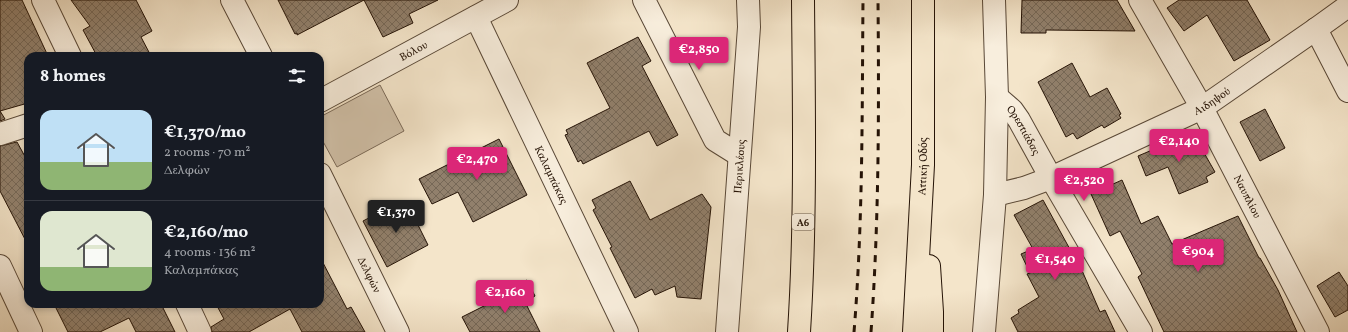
<!DOCTYPE html>
<meta charset="utf-8">
<style>
body{margin:0;font-family:Vollkorn,serif;background:#242831;color:#f1f3f6;height:100vh;display:flex;flex-direction:column;font-size:15px;white-space:nowrap}
*{box-sizing:border-box;margin:0}
p{font-size:13px;color:#9ea1a6}
.icon{flex:none;width:22px;height:22px;fill:none;stroke:currentColor;stroke-width:2;stroke-linecap:round;stroke-linejoin:round}
.map{position:relative;flex:1;overflow:hidden}
.panel{position:absolute;left:24px;top:52px;width:300px;height:256px;display:flex;flex-direction:column;background:#171b24;border-radius:12px;box-shadow:0 2px 6px #0003}
.panel>*{flex:none}
.price{position:absolute;translate:-50% -34px;padding:0 9px;border-radius:4px;background:#db2777;color:#fff;font-size:13px;line-height:26px;filter:drop-shadow(0 1px 2px #0008)}
.price::after{content:'';position:absolute;left:50%;top:24px;width:12px;height:9px;margin-left:-6px;background:inherit;clip-path:polygon(0 0,100% 0,50% 100%)}
.price.on{background:#222;color:#fff}
ul{padding:0;list-style:none}
li{display:flex;align-items:center;gap:12px;height:100px;padding:0 16px}
li+li{border-top:1px solid #363941}
li span{display:grid;place-items:center;flex:none;width:112px;height:80px;border-radius:12px;color:#555}
li>.icon{margin-inline-start:auto}
span .icon{width:48px;height:48px;fill:#fffc;stroke-width:1}
li b{font-size:17px}
h2{display:flex;justify-content:space-between;align-items:center;height:48px;padding:0 16px;font-size:17px}
.map>svg:first-child{display:block}
.park{fill:#d1c1a9;stroke:#7b6a58}
.building{fill:url(#building-cross-hatch);stroke:#251306}
.lines{fill:none;stroke-linecap:round;stroke-linejoin:round}
.minor-casing{stroke:#594837;stroke-width:24}
.motorway-casing{stroke:#251306;stroke-width:24}
.minor{stroke:#f8eedd;stroke-width:22}
.motorway{stroke:#f4e5ca;stroke-width:22}
.rail{stroke:#251306;stroke-width:3;stroke-dasharray:7 7;stroke-linecap:butt}
.labels{text-anchor:middle;stroke-width:3;stroke-linejoin:round;paint-order:stroke}
.shield{fill:#f8eedd;stroke:#645546;stroke-width:1}
.shield-label{font-size:10px;font-weight:bold;fill:#251306}
.street-label{font-size:11px;fill:#251306;stroke:#f8eedd}
</style>
<div class="map">
<svg width="1348" height="332" viewBox="0 0 1348 332">
<defs>
<pattern id="building-cross-hatch" width="8" height="8" patternUnits="userSpaceOnUse"><rect width="8" height="8" fill="#91806c"/><path d="M0 0l8 8M0 8l8-8" fill="none" stroke="#766857"/></pattern>
</defs>
<rect width="100%" height="100%" fill="#f4e5ca"/>
<filter id="stains"><feTurbulence type="fractalNoise" baseFrequency=".005" numOctaves="4"/><feColorMatrix values="0 0 0 0 .2 0 0 0 0 .09 0 0 0 0 .02 0 0 0 .5 -.17"/></filter>
<radialGradient id="worn" r=".72"><stop offset=".6" stop-color="#630" stop-opacity="0"/><stop offset="1" stop-color="#630" stop-opacity=".3"/></radialGradient>
<!-- park -->
<path class="park" d="M380,85L404,131L337,167L320,136V117Z"/>
<!-- building -->
<g class="building">
<path d="M0,0H22L48,56H28V103L0,111L5,119L0,121Z"/>
<path d="M71,0H136L152,31L141,37L151,56H97L83,30L90,26Z"/>
<path d="M278,0H438L409,14L413,23L383,37L364,0L297,35V33L295,34Z"/>
<path d="M1022,0H1117L1135,31L1046,30V33H1021Z"/>
<path d="M1179,0H1247L1270,40L1234,61L1207,15L1184,31L1167,8Z"/>
<path d="M638,37L651,61L642,66L678,135L657,146L649,131L583,164L581,160L578,162L565,135L568,134L566,130L610,108L587,63Z"/>
<path d="M1072,63L1090,97L1107,88L1121,114L1119,115L1121,118L1104,128L1102,125L1077,139L1073,133L1066,137L1038,82Z"/>
<path d="M1265,109L1285,148L1260,161L1240,122Z"/>
<path d="M1190,134L1198,153L1203,151L1215,172L1206,177L1208,182L1179,194L1168,167L1146,176L1138,156Z"/>
<path d="M499,139L527,195L473,222L458,192L432,204L419,179Z"/>
<path d="M17,142L28,162V245L0,191V146Z"/>
<path d="M1122,180L1141,224L1158,216L1172,244L1238,216L1259,258H1260L1278,290L1297,332H1164L1138,277L1142,274L1120,231L1110,236L1091,194Z"/>
<path d="M630,181L650,220L702,194L711,207L701,299L677,297L675,286L655,295L652,289L635,298L610,248L612,247L593,210L596,208L592,200Z"/>
<path d="M1043,200L1072,253L1074,252L1100,312L1105,310L1115,332H1018L1011,318L1019,313L1018,310L1039,297L1027,274L1030,273L1021,254L1033,249L1014,215Z"/>
<path d="M407,203L428,245L387,267L363,221L392,206L394,210Z"/>
<path d="M320,257L347,309L351,307L365,332H302L290,309L249,332H212L211,327L224,319L216,304H320Z"/>
<path d="M1339,272L1348,286V310L1335,317L1317,286Z"/>
<path d="M527,280L535,296L525,302L540,332H470L462,317L512,292L510,289Z"/>
<path d="M54,304H161L175,332H136L129,318L100,332H68Z"/>
</g>
<g class="lines">
<!-- minor casing -->
<g class="minor-casing">
<g id="minor">
<path d="M43,0L70,56"/>
<path d="M232,0L261,56"/>
<path d="M644,0L715,140L739,155"/>
<path id="s1" d="M1140,0L1202,108L1318,332"/>
<path id="s2" d="M476,17L627,332"/>
<path d="M1316,29L1348,91"/>
<path id="s3" d="M997,97L1012,110L1019,120L1051,178L1141,332"/>
<path id="s4" d="M320,101L507,0"/>
<path d="M0,134L28,125"/>
<path id="s5" d="M320,174L398,332"/>
<path id="s6" d="M995,195L1024,188L1051,178L1202,108L1316,29L1348,6"/>
<path d="M0,266L31,332"/>
<path d="M187,304L200,332"/>
<path id="s7" d="M727,332L749,27L748,0"/>
<path d="M984,332L995,195L997,97L994,0"/>
</g>
</g>
<!-- motorway casing -->
<g class="motorway-casing">
<g id="motorway">
<path d="M929,266L932,312V332"/>
<path d="M799,332C806,222 804,111 803,0"/>
<path id="s8" d="M914,332L923,165V0"/>
</g>
</g>
<!-- minor -->
<use href="#minor" class="minor"/>
<!-- motorway -->
<use href="#motorway" class="motorway"/>
<!-- rail -->
<g class="rail">
<path d="M854,332C863,222 862,111 863,0"/>
<path d="M871,332C879,221 879,111 878,0"/>
</g>
</g>
<g class="labels">
<!-- shield labels -->
<rect class="shield" x="792" y="214" width="22" height="16" rx="3"/>
<g class="shield-label">
<text x="803" y="226">Α6</text>
</g>
<!-- street labels -->
<g class="street-label">
<text dy="4" stroke="none"><textPath href="#s4" startOffset="106">Βόλου</textPath></text>
<text dy="4" stroke="none"><textPath href="#s6" startOffset="237">Αιδηψού</textPath></text>
<text dy="4" stroke="none"><textPath href="#s3" startOffset="43">Ορεστιάδας</textPath></text>
<text dy="4" stroke="none"><textPath href="#s7" startOffset="166">Περικλέους</textPath></text>
<text dy="4" stroke="none"><textPath href="#s8" startOffset="166">Αττική Οδός</textPath></text>
<text dy="4" stroke="none"><textPath href="#s2" startOffset="175">Καλαμπάκας</textPath></text>
<text dy="4" stroke="none"><textPath href="#s1" startOffset="224">Ναυπλίου</textPath></text>
<text dy="4" stroke="none"><textPath href="#s5" startOffset="112">Δελφών</textPath></text>
</g>
</g>
<rect width="100%" height="100%" filter="url(#stains)"/>
<rect width="100%" height="100%" fill="url(#worn)"/>
</svg>
<b class="price" style="left:699px;top:71px">€2,850</b>
<b class="price" style="left:1179px;top:163px">€2,140</b>
<b class="price" style="left:477px;top:181px">€2,470</b>
<b class="price" style="left:1084px;top:202px">€2,520</b>
<b class="price on" style="left:396px;top:234px">€1,370</b>
<b class="price" style="left:1198px;top:273px">€904</b>
<b class="price" style="left:1055px;top:281px">€1,540</b>
<b class="price" style="left:505px;top:314px">€2,160</b>
<section class="panel">
<h2>8 homes<svg class="icon" aria-label="filters" viewBox="0 0 24 24"><path d="M4 7h16M4 17h16"/><circle cx="9" cy="7" r="2"/><circle cx="15" cy="17" r="2"/></svg></h2>
<ul>
<li><span style="background:linear-gradient(#bfe0f5 65%,#8fb573 0)"><svg class="icon" aria-label="home" viewBox="0 0 24 24"><path d="M3 11l9-7 9 7M6 9v11h12V9"/></svg></span><div><b>€1,370/mo</b><p>2 rooms · 70 m²</p><p>Δελφών</p></div></li>
<li><span style="background:linear-gradient(#dfe7d0 70%,#8fb573 0)"><svg class="icon" aria-label="home" viewBox="0 0 24 24"><path d="M3 11l9-7 9 7M6 9v11h12V9"/></svg></span><div><b>€2,160/mo</b><p>4 rooms · 136 m²</p><p>Καλαμπάκας</p></div></li>
</ul>
</section>
</div>
